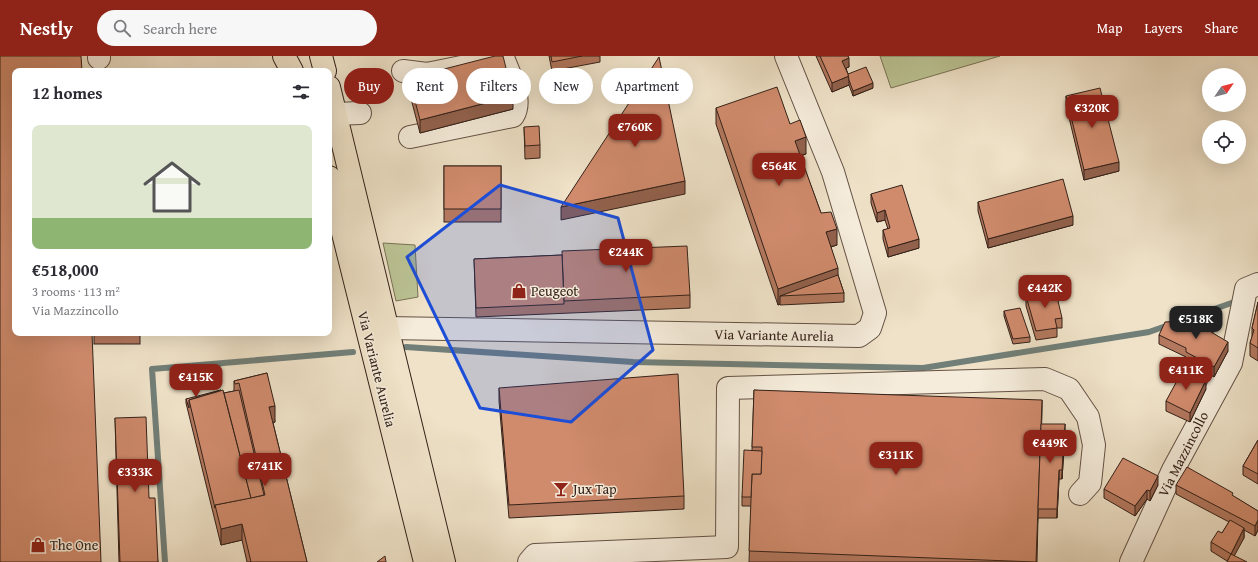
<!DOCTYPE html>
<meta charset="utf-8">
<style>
body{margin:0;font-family:"Gentium Book Plus",serif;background:#f7f7f7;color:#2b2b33;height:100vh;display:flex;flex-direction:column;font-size:15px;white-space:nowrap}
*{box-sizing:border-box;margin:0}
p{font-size:13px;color:#7c7c81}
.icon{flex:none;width:22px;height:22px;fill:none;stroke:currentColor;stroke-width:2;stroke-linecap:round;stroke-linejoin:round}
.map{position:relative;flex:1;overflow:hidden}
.sheet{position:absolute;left:12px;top:12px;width:320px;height:268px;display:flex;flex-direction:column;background:#fff;border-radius:8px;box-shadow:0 4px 16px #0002}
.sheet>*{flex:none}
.banner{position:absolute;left:344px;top:12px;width:380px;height:36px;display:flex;gap:8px}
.needle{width:26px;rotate:55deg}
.tools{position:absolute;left:1202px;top:12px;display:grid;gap:8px}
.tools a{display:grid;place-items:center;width:44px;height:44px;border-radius:50%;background:#fff;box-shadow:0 4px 16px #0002;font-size:20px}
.price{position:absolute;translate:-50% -34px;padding:0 9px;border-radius:8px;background:#8f2418;color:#fff;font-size:13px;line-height:26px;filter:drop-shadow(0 1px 2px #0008)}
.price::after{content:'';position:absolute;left:50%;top:24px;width:12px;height:9px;margin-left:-6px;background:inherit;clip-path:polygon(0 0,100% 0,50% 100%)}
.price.selected{background:#222;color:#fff}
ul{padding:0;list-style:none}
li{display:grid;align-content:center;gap:8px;height:212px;padding:0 20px}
li span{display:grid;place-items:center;height:124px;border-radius:8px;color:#555}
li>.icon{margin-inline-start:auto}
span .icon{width:72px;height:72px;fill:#fffc;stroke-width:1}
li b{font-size:17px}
h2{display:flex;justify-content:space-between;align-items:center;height:48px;padding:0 20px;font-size:17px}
.pill{padding:0 14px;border-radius:18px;background:#fff;box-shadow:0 4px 16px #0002;font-size:14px;line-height:36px}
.pill.selected{background:#8f2418;color:#fff}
header{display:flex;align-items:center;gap:24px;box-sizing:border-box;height:56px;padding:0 20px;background:#8f2418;color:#fff}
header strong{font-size:19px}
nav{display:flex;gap:22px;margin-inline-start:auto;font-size:14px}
.search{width:280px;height:36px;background:#f7f7f7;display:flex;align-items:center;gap:10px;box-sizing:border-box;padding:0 14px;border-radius:22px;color:#7c7c81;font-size:15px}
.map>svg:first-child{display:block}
.green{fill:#bbc394;stroke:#787256}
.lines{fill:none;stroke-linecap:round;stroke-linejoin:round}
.stream{stroke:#717f78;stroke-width:6}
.minor-casing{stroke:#635145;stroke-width:24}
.major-casing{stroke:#342119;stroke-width:24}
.minor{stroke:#f5ecdb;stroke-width:22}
.major{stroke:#efe2c8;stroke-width:22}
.wall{fill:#b3785e;stroke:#342119}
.shaded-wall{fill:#92614c;stroke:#342119}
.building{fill:#d08b6d;stroke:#342119}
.marked{fill:#1d4ed8;fill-opacity:0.2;stroke:#1d4ed8;stroke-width:3;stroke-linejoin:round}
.labels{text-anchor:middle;stroke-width:3;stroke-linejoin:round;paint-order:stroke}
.poi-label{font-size:14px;fill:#342119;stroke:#f5ecdb;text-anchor:start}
.street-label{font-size:14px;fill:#342119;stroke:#f5ecdb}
</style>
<header>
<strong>Nestly</strong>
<div class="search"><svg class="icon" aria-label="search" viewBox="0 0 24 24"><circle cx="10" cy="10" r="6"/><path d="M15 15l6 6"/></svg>Search here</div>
<nav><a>Map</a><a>Layers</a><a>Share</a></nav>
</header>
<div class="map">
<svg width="1258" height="506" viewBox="0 0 1258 506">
<rect width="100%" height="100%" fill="#efe2c8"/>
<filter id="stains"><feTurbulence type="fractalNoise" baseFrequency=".005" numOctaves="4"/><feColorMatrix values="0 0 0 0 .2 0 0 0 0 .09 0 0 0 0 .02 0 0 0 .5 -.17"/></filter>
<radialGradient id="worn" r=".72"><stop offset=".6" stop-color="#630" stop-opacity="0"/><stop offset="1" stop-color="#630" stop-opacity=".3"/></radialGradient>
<!-- green -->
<g class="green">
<path d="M880,0H1000L891,32Z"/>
<path d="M383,187L415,189L418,241L396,245Z"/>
</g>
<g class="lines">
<!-- stream -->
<g class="stream">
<path d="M406,291L633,306L923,312L1149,276L1240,244"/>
<path d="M165,506L152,313L353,296"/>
</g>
<!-- minor casing -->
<g class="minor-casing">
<g id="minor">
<path d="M99,0V2"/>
<path d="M403,15L427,18L486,6L504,4C510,20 523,44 513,60L410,81"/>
<path d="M335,58L360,57"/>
<path d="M386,272L859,280L870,272L875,257L833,116L786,0"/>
<path d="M529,506L535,499L727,491L728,332L1045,323L1069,333L1088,361L1094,389L1090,427L1080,438"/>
<path d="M1131,506L1173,414L1231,307L1246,233L1258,228"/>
</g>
</g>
<!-- major casing -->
<g class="major-casing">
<g id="major">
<path d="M284,0L292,15"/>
<path d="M321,0L325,15"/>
<path d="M329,31L444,506"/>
<path d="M329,121L425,506"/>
</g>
</g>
<!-- minor -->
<use href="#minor" class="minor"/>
<!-- major -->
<use href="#major" class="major"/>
</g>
<!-- wall -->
<g class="wall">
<path d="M549,0H600V6L552,15Z"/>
<path d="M816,0H848L849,11L846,12L848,18L873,32L853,40L849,29L832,36Z"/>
<path d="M409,22L513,53L420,77L409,35Z"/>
<path d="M1066,40L1119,115L1084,124L1066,49Z"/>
<path d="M716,52L790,68L806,98L800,100L821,157L837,189L831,191L838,219L844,237V246L780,249V248L778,249L716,68Z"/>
<path d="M524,71L540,89V102L525,103Z"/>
<rect x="444" y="110" width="57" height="56"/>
<path d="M871,138L919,192L888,201L883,183V174L888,173L885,164L877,166L871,147Z"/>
<path d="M978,146L1073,169L988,192L978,155Z"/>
<path d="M562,199L690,239V252L476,261L474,203Z"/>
<path d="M1026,240L1062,262V272H1057V281L1036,284L1026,250Z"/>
<path d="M1258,246V305L1250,300V287L1252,281V272Z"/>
<path d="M1004,255L1030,281V286L1013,288L1004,260Z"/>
<rect x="94" y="277" width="46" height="11"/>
<path d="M222,277H259V278L222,279Z"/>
<path d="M1213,278L1228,295L1214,321L1186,305V301L1159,288V279Z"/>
<path d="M267,317L275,366L273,367L307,506H247L242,484L221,489L186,347V343L224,337L234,335V325Z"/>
<path d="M499,332L684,440V453L509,462L499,345Z"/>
<path d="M1206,333L1190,366L1166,355V345Z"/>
<path d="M754,334L1041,368L1065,378L1062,423H1059L1057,462H1038L1037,506H749L751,450H742V441L752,394Z"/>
<path d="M115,362L149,442L158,506H119Z"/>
<path d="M1258,384V428L1243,419V410Z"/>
<path d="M1158,429L1150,445L1147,443L1135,460L1104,442V433Z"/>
<path d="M1176,429L1233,440L1258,455V474L1255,480L1244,474V482L1227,505L1211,495V486L1222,477L1229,466L1176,438Z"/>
</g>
<!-- shaded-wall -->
<g class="shaded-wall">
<path d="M849,2V11L842,14V5Z"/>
<path d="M849,20V29L832,36V27Z"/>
<path d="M873,27V32L853,40V35Z"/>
<path d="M513,40V53L420,77V64Z"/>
<path d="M806,81V98L795,101V85Z"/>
<path d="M1119,106V115L1084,124V114Z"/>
<path d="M685,125V138L561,164V151Z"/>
<path d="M885,154V164L877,166V157Z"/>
<path d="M1073,160V169L988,192V183Z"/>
<path d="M837,173V189L826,192V176Z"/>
<path d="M919,183V192L888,201V192Z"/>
<path d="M838,212V228L780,240V248L778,249V233Z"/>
<path d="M1213,271V280L1211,276Z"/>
<path d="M1228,286V295L1214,321V311Z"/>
<path d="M1206,324V333L1190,366V357Z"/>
<path d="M1042,344V358L1036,506Z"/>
<path d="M275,350V366L269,367V351Z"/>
<path d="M1065,368V378L1062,423V414Z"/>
<path d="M1059,414V423L1057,462V453Z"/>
<path d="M1158,420V429L1150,445V435Z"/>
<path d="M1147,434V443L1135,460V450Z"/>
<path d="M1258,464V474L1255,480V470Z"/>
<path d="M242,468V484L221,489V473Z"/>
<path d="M1244,472V482L1231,506V498Z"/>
</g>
<!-- building -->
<g class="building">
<path d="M0,0H81L82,15H15V277H92L101,506H0Z"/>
<path d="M495,0H503L513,40L420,64L409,22Z"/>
<path d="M551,0H582L552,6Z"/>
<path d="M820,0H848L849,2L842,5L849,20L832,27Z"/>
<path d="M659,1L685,125L561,151Z"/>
<path d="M866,11L873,27L853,35L849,24L848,18Z"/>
<path d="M777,31L790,68L800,64L806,81L795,85L821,157L831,156L837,173L826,176L838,212L778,233L716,52Z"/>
<path d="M1100,32L1119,106L1084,114L1066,40Z"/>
<path d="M539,70L540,89L525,90L524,71Z"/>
<rect x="444" y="110" width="57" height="43"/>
<path d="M1063,123L1073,160L988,183L978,146Z"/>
<path d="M902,129L919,183L888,192L883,174L890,172L885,154L877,157L871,138Z"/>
<path d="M687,190L690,239L564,245L562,195Z"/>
<path d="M562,199L564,248L476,252L474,203Z"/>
<path d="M838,219L844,237L780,240Z"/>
<path d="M1055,232L1062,262L1055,263L1057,272L1036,275L1026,240Z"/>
<path d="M1258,246V292L1250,287L1254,274L1252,272Z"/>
<path d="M1020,252L1030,281L1013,283L1004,255Z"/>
<path d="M1183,265L1201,272L1203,267L1213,271L1211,276L1228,286L1214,311L1186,296V292L1159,279L1165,266Z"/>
<path d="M1184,312L1206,324L1190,357L1166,345Z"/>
<path d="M267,317L275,350L269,351L307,506H251L242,468L221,473L215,449L265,439L239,327L235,328L234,325Z"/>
<path d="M678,318L684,440L509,449L499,332Z"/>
<path d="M221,334L189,344V352L186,343Z"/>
<path d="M223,334L251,442L215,449V452L189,344Z"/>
<path d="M239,334L264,439L251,442L224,337Z"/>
<path d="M754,334L1042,344L1036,506L749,495L752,418H761L762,391H752Z"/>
<path d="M146,361L149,442H155L158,506H120L115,362Z"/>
<path d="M1041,368H1065L1062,414H1059L1057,453H1038Z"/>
<path d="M1258,384V418L1243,410Z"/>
<path d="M744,394L762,395L761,418H752L751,441H742Z"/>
<path d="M1123,402L1158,420L1150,435L1147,434L1135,450L1104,433Z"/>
<path d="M1187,411L1233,437L1232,439L1258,455V464L1255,470L1176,429Z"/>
<path d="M1230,464L1244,472L1231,498L1247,506H1227L1231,498L1211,486L1218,475L1222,477Z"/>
<path d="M385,500L386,506H377Z"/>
</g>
<!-- marked area -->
<path class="marked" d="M500,129L618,162L653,294L571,366L480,352L407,201Z"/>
<!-- icons -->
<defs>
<g id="shop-bare" transform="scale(1.2)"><path d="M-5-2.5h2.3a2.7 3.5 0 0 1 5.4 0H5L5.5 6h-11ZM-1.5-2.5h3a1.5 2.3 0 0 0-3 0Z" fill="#8f2418" stroke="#f5ecdb" stroke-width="2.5" paint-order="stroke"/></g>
<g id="bar-bare" transform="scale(1.2)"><path d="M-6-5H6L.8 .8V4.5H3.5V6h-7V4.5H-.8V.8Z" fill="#8f2418" stroke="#f5ecdb" stroke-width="2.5" paint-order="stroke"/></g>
</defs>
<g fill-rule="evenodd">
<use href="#shop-bare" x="519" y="235"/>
<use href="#bar-bare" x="561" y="433"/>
<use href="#shop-bare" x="38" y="489"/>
</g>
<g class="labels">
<!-- poi labels -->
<g class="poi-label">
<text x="531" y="240">Peugeot</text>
<text x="573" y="438">Jux Tap</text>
<text x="50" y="494">The One</text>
</g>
<!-- street labels -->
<g class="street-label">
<text transform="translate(774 279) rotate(1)" y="5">Via Variante Aurelia</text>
<text transform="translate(377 313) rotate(76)" y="5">Via Variante Aurelia</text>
<text transform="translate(1183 398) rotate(-63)" y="5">Via Mazzincollo</text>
</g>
</g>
<rect width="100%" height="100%" filter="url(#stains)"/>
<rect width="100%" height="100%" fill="url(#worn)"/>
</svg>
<div class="tools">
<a><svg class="needle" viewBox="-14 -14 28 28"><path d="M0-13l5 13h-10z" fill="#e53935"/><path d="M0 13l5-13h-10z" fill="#7c7c81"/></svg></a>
<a><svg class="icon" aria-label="locate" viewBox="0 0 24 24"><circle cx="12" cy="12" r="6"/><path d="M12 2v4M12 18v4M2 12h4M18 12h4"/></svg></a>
</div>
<b class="price" style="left:1092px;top:73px">€320K</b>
<b class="price" style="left:635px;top:92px">€760K</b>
<b class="price" style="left:779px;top:131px">€564K</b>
<b class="price" style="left:626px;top:217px">€244K</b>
<b class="price" style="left:1045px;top:253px">€442K</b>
<b class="price selected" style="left:1196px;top:284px">€518K</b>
<b class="price" style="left:1186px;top:335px">€411K</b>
<b class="price" style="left:196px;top:342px">€415K</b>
<b class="price" style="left:1050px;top:408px">€449K</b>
<b class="price" style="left:896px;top:420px">€311K</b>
<b class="price" style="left:265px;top:431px">€741K</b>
<b class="price" style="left:135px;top:437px">€333K</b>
<div class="banner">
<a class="pill selected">Buy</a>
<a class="pill">Rent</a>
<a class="pill">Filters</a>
<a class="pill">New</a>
<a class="pill">Apartment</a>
</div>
<section class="sheet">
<h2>12 homes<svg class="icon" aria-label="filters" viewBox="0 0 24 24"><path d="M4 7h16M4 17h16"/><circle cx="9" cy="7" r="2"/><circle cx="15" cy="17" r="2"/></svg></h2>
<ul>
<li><span style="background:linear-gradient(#dfe7d0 75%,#8fb573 0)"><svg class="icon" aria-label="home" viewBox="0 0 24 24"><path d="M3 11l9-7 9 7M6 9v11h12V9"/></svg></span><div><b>€518,000</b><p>3 rooms · 113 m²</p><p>Via Mazzincollo</p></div></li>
</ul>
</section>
</div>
